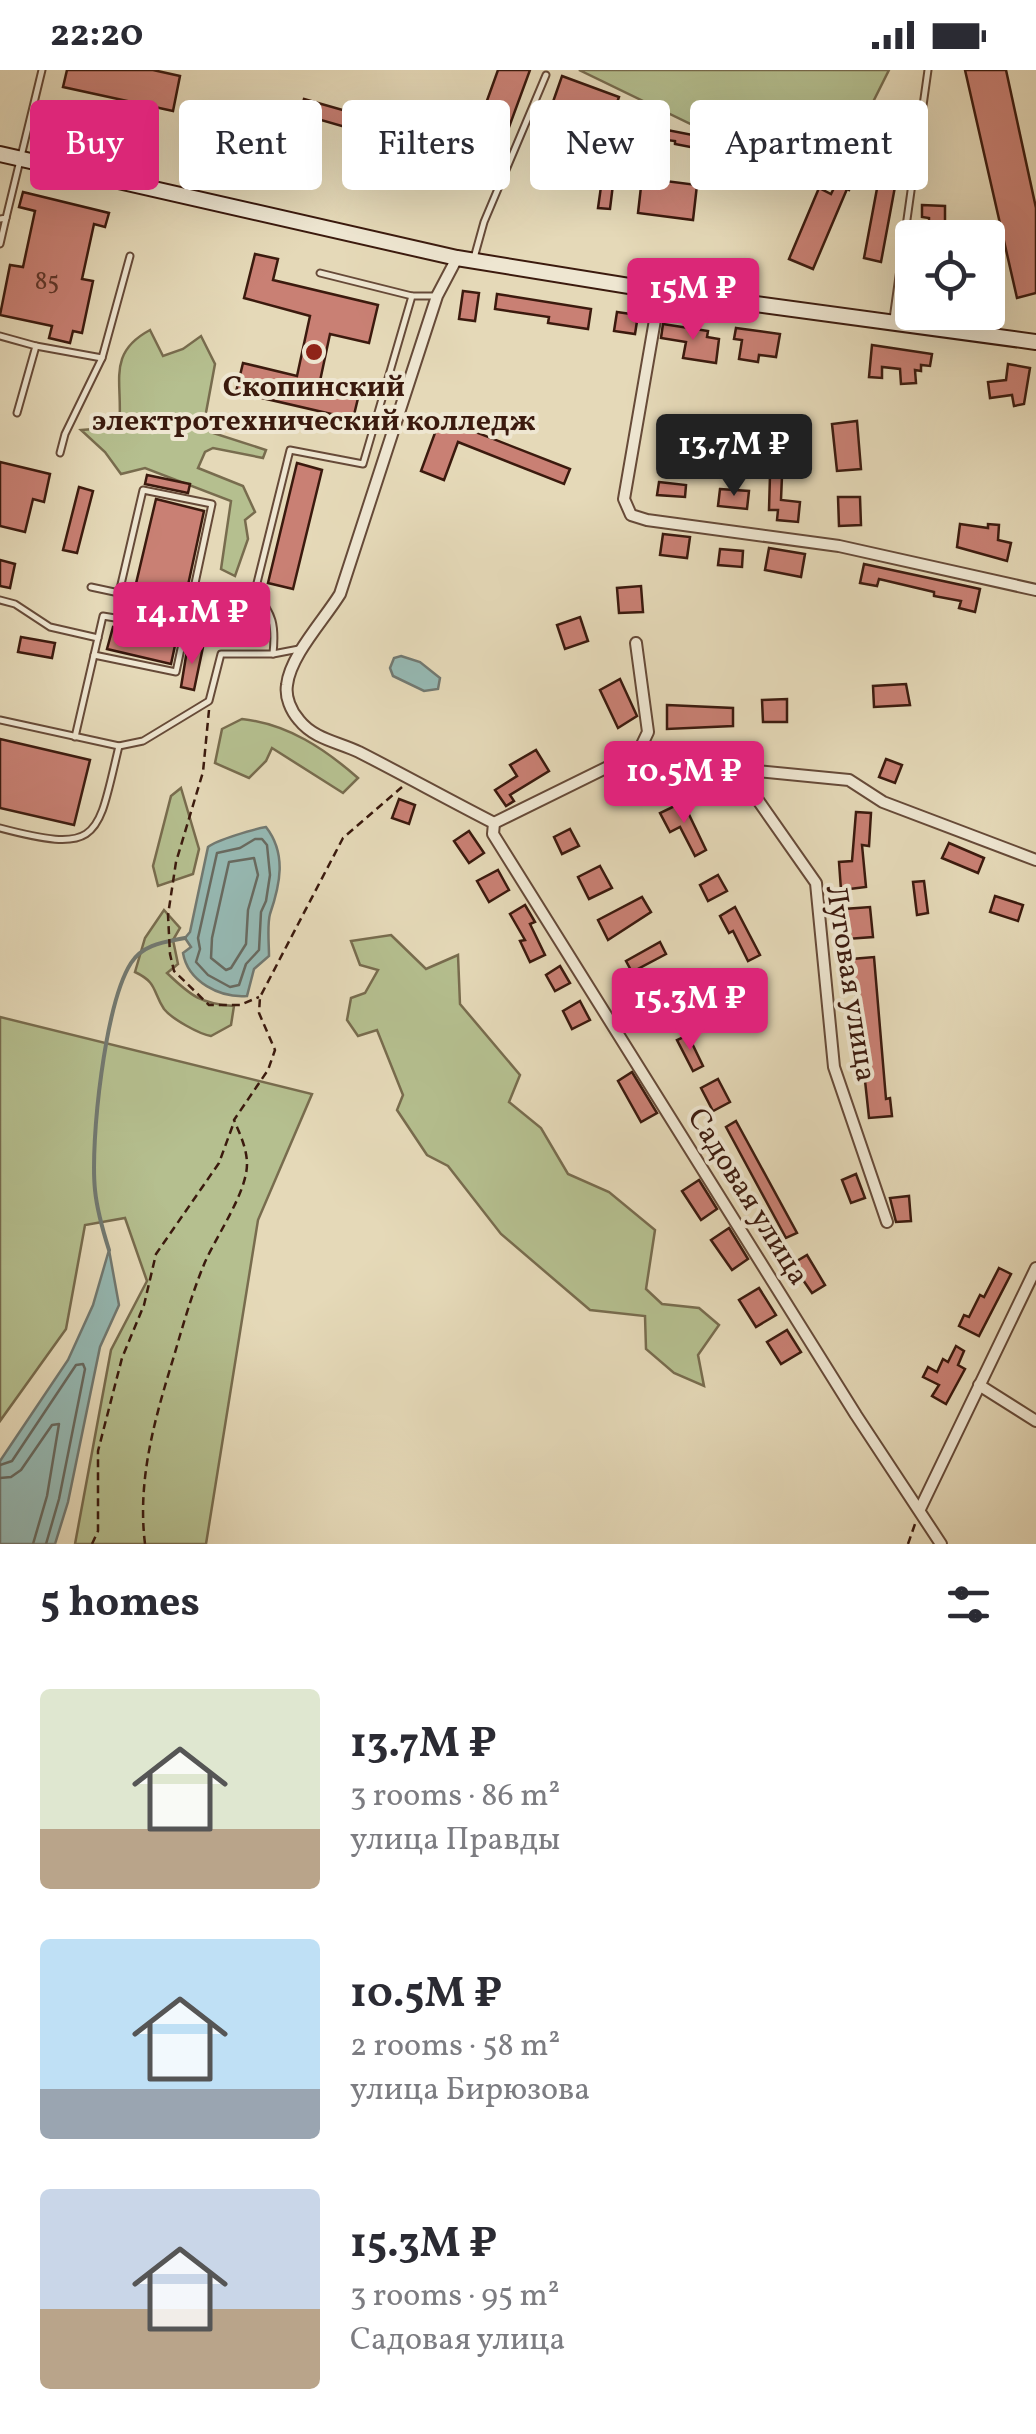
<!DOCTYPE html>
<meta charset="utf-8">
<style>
body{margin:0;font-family:Vollkorn,serif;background:#f2f2f3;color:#2b2b33;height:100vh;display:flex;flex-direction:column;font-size:38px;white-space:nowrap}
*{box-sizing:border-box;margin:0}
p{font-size:32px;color:#7c7c81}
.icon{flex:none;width:55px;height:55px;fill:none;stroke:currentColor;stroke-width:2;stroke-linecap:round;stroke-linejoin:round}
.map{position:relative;height:1474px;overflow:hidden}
.panel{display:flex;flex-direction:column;background:#fff;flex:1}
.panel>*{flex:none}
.guide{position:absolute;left:30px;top:30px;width:978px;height:90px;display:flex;gap:20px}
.controls{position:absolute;left:895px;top:150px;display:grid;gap:20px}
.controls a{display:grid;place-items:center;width:110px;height:110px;border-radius:10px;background:#fff;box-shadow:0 10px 40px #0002;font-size:50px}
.price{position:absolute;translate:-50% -85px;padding:0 22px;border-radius:10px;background:#db2777;color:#fff;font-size:32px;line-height:65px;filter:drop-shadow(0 2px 5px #0008)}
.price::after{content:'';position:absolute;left:50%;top:60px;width:30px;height:22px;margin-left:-15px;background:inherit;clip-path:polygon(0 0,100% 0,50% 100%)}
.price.on{background:#222;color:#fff}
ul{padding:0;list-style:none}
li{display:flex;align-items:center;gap:30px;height:250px;padding:0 40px}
li span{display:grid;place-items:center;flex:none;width:280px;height:200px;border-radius:10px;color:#555}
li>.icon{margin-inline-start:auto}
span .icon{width:120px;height:120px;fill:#fffc;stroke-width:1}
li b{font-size:42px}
h2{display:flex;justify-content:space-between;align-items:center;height:120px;padding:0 40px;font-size:42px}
.chip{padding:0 35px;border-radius:10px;background:#fff;box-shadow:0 10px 40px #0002;font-size:35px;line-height:90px}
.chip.on{background:#db2777;color:#fff}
.status{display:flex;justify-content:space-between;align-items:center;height:70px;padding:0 50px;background:#fff;direction:ltr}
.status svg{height:28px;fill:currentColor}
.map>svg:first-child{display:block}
.green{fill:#b5bf8f;stroke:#786c4e;stroke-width:2.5}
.water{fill:#96b9b3;stroke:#727971;stroke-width:2.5}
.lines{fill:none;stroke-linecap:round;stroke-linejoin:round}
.shore{stroke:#686a60;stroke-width:2.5}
.stream{stroke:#727971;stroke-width:4}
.building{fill:#c98074;stroke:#3b1a0e;stroke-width:2.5}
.service-casing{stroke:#664a38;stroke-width:9}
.minor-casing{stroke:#664a38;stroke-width:14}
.secondary-casing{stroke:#3b1a0e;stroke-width:18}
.path{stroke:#3b1a0e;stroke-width:2.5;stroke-dasharray:8 5;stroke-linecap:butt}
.service{stroke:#eee6d1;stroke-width:5}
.minor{stroke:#eee6d1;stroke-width:10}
.secondary{stroke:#eee6d1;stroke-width:14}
.poi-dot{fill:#8f2418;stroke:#eee6d1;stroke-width:4}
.labels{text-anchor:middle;stroke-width:8;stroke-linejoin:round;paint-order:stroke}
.number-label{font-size:25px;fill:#5e3428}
.poi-label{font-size:30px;font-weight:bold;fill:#3b1a0e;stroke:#eee6d1}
.street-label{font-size:30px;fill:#3b1a0e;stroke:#eee6d1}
</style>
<div class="status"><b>22:20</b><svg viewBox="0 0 49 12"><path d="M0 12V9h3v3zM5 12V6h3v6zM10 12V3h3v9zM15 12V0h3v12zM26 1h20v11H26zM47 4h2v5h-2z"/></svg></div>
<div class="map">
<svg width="1036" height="1474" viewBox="0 0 1036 1474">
<rect width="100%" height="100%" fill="#e5d9b8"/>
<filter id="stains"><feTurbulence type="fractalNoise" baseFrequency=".002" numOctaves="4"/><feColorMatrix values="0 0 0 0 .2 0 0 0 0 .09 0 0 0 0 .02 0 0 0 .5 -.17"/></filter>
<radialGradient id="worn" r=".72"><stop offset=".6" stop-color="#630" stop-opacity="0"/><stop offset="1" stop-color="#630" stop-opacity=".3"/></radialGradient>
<!-- green -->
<g class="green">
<path d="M579,0H889L832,114L808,111Z"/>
<path d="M150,260L163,286L183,279L201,266L215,294L205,348L210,362L266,380L263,388L213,378L205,382L198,398L243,416L255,442L245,450L248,469L235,506L221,499L231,431L145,398L121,404L105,382L81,360L119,357C124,314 105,284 150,260Z"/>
<path d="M220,521L253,532L262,560L257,569L230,556L217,543Z"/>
<path d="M242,649C288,654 325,679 358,708L343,723L272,678L266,691L249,708L215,693L222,659Z"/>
<path d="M181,718L199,779L193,804L158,816L153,796L171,726Z"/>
<path d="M164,840L180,858L173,870L178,894L167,903C191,926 201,934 234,936L231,955L211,966C199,964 172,949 164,939C152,921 158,913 135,902L145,868Z"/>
<path d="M391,865L426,899L458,885L460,934L520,1005L509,1032L541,1058L568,1104L609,1122L655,1160L646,1219L662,1234L699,1238L719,1255L698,1285L704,1316L674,1303L646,1279L645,1246L590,1240L501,1164L448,1096L427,1085L397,1040L403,1025L377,960L358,966L347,950L351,928L365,923L378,900L360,895L351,871Z"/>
<path d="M0,947L312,1024L258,1150L206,1474H75L111,1280L147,1211L125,1148L85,1155L66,1259L0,1351Z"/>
</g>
<!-- water -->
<g class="water">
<path d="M401,586L420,592L440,608L438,619L424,621L393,606L390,598L394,588Z"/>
<path d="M266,757C287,784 280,815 270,844C267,855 269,873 269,886L254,899L247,926C220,928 188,912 183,883L191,877L185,868L190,862L208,777C217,770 254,759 266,757Z"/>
<path d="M109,1180L119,1235L100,1277L68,1432L55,1474H0V1391L68,1290L93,1235Z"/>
</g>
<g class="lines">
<!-- shore -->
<g class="shore">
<path d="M255,769H262L267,775L270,805L266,831L261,842L259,880L246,894L239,915L230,917L208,905L196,892L200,879L198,868L217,783L240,778Z"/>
<path d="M254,788L258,805L248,840L246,874L231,898L226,900L211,888L212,868L229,792Z"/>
<path d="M0,1395L12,1391L76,1295L83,1294L85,1299L59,1429L46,1474"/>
<path d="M0,1408L11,1407L21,1400L52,1355L59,1354L47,1426L33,1474"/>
</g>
<!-- stream -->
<path class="stream" d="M109,1180C103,1161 97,1141 95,1120C90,1071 105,934 131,893C143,874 165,872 185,868"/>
</g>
<!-- building -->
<g class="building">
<path d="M67,0H153L180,6L173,41L63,17Z"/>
<path d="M498,0H530L508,60L480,50Z"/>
<path d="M965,0H1006L1036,138V223L1017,228Z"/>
<path d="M562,6L619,27L611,50L591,43L578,79L540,69Z"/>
<path d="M304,29L371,48L366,63L300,44Z"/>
<path d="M200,35L229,42L223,69L194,62Z"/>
<path d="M870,45L883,51L849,120L847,119L813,199L789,189L819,118L831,124Z"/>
<path d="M635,48L644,49V53L667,56V60L713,69L711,81L675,74V71L611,63L613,51L634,55Z"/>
<path d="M885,76L902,79L881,192L864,188Z"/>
<path d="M606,81L617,82L610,139L598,138Z"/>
<path d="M642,108L697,115L693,150L638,143Z"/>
<path d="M23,122L109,143L105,157L94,154L82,209L93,211L82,263L73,261L70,273L49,268L52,256L0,245L10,195L23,197L35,141L19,137Z"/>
<path d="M922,135L945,136V161H929V148L922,147Z"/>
<path d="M255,184L278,189L273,210L378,235L369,273L330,264L320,311L360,320L353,349L236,322L243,293L297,306L310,246L244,228Z"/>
<path d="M463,221L479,223L475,251L459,249Z"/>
<path d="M497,224L591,239L588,259L548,253L549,247L495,239Z"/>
<path d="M617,242L638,245L635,264L614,261Z"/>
<path d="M663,254L708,261L707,267L719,269L716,293L683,288L686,272L661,268Z"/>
<path d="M736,258L780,264L776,287L759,285L758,292L739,289L742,270L734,269Z"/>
<path d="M872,275L932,284L930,296L921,295V301L915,300L916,313L901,314L900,299L882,297V308L869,307Z"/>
<path d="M1008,294L1030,298L1024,334L1014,336L1012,325L990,328L988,312L1006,310Z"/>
<path d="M432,345L570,399L564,414L458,372L444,410L421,401L435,363L426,359Z"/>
<path d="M857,351L861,399L837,401L832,354Z"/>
<path d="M0,392L50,404L44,432L33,429L25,462L0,456Z"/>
<path d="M297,393L322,400L293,519L268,513Z"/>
<path d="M147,405L190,414L188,423L145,414Z"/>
<path d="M770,405L782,406L781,430L800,432L798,452L777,450L778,440H769Z"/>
<path d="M659,412L686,415L685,427L657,425Z"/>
<path d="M79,417L93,421L77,483L63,480Z"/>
<path d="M720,419L749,421L747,439L718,436Z"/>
<path d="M838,427H860L861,455L839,456Z"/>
<path d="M156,429L204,441L171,594L107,579L113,557L125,560Z"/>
<path d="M960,454L988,458V454L999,455L998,470L1011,473L1007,491L957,477Z"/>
<path d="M663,464L690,467L687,488L660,485Z"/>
<path d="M769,478L805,484L801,507L765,500Z"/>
<path d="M720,479L743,481L742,497L718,495Z"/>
<path d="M0,490L15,494L10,518L0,516Z"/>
<path d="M864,494L980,519L975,542L959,538L961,531L934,526V522L879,509L877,516L860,513Z"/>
<path d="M641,516L643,542L619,543L617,518Z"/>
<path d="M580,547L588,571L565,579L557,555Z"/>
<path d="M21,567L55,573L52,588L18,582Z"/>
<path d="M188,574L203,577L194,620L181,617Z"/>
<path d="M620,609L637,646L618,658L600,620Z"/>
<path d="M906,614L910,635L874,637L873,616Z"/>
<path d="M787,629V652H763L762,630Z"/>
<path d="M667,635L733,638V656L667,659Z"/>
<path d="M0,669L90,690L74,755L0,738Z"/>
<path d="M536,680L549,701L510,725L514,731L506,736L495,720L517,706L510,695Z"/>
<path d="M886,689L902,695L895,713L879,707Z"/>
<path d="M665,695L675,714L653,726L648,717L660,711L655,701Z"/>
<path d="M399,729L415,735L409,754L392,748Z"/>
<path d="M683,732L706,780L695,786L680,757L670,762L660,743Z"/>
<path d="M856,742L871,743L869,776L862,775L866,817L841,820L839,792L852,791Z"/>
<path d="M570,759L579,776L562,784L554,767Z"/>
<path d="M469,761L484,783L469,793L454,771Z"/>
<path d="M949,773L984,788L978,803L942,788Z"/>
<path d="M600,796L612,818L589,829L578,807Z"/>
<path d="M498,800L509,820L489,832L477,811Z"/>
<path d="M718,805L727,821L708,831L700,815Z"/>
<path d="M924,811L928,843L917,845L913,812Z"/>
<path d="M995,826L1023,835L1018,851L990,842Z"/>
<path d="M642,827L651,842L608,870L598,850Z"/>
<path d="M525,835L535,852L530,854L545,885L530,892L520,871L525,870L510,844Z"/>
<path d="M735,837L760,885L748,891L733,861L729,863L720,846Z"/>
<path d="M870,837L873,867L847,869L844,839Z"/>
<path d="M660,872L666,884L632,902L626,891Z"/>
<path d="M874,887L886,1029L890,1028L892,1046L869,1048L852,889Z"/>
<path d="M560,896L570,913L555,921L546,905Z"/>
<path d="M580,931L590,950L572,959L563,941Z"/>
<path d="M688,965L703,996L693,1001L677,970Z"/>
<path d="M632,1002L657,1043L641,1052L618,1011Z"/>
<path d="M718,1009L730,1032L713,1041L701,1018Z"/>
<path d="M736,1051L797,1163L786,1168L726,1057Z"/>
<path d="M856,1104L865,1128L851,1133L842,1110Z"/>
<path d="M699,1110L717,1139L701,1150L682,1121Z"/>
<path d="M909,1126L911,1151L896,1152L890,1128Z"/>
<path d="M729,1158L748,1189L732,1200L711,1170Z"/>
<path d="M807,1185L825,1215L812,1223L792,1194Z"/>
<path d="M999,1198L1011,1204L979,1266L959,1256L964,1245L969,1247L980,1225L984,1227Z"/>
<path d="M759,1218L776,1245L756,1257L739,1230Z"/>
<path d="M787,1260L801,1282L781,1294L767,1272Z"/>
<path d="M956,1276L964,1281L958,1295L965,1299L946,1334L932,1326L939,1315L923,1307L928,1297L937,1302L943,1289L948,1292Z"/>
</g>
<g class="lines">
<!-- service casing -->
<g class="service-casing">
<g id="service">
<path d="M0,149L6,148L42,0"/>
<path d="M0,174L6,148"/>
<path d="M474,188L484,152L546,5"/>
<path d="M320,203L412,226"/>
<path d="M893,249L928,0"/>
<path d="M0,266L36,276L17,343"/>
<path d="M36,276L102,288L130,186"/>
<path d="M60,383L65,364L102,288"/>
<path d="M0,530L15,534L50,557L98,568"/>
<path d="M273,584C276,554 273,545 255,521L290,380L363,394L412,226H437"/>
<path d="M94,585L103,546L115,548"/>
<path d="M0,650L119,676L143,671L209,631L221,584H273L299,579"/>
<path d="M75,667L94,585L176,602L212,434L143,420L119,523L91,517"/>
<path d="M0,758C102,785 97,767 119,676"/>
</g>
</g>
<!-- minor casing -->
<g class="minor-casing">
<g id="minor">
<path d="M457,188L437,226L340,524C324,550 290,586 287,615C285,627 291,641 299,650C314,669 338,672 359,682C404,705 449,730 494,753L493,764L856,1345L941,1474"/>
<path d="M660,221L624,429L631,445L647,450L839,476L1036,520"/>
<path d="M636,687L648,662L636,573"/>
<path d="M736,699L816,813L834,997L887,1152"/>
<path d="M494,753L622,690L665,680L736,699L849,710L883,732L1036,790"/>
<path d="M979,1315L1036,1351"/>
<path d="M920,1439L1036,1198"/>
</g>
</g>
<!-- secondary casing -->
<g class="secondary-casing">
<path id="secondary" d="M0,84L457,188L660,221L1036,272"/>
</g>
<!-- path -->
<g class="path">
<path d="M209,640L203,702L176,792L168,845L170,884L174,901L209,935H240L259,927"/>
<path d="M92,1474L98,1461V1381L122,1288L144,1235L156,1184L219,1093L234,1052"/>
<path d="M145,1474C137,1409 155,1348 174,1286C183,1255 192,1223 205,1192C217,1165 247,1122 247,1094C247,1079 240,1064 234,1050L268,1000L275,980L259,943L260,927L343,768L402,717"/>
<path d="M908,1474L915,1454"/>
</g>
<!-- service -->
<use href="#service" class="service"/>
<!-- minor -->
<use href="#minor" class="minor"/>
<!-- secondary -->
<use href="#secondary" class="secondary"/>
</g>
<!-- markers -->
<circle class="poi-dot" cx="314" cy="282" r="10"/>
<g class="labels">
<!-- number labels -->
<g class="number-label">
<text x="47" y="219">85</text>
</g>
<!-- poi labels -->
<g class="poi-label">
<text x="314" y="326">Скопинский<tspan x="314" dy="34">электротехнический колледж</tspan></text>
</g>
<!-- street labels -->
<g class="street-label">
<text transform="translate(852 913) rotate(81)" y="10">Луговая улица</text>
<text transform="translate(749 1126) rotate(58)" y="10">Садовая улица</text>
</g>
</g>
<rect width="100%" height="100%" filter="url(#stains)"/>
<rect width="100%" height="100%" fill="url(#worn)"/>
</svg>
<div class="controls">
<a><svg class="icon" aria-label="locate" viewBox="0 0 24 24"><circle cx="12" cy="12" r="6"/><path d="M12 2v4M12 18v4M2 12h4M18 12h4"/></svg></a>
</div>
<b class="price" style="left:693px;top:273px">15M ₽</b>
<b class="price on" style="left:734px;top:429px">13.7M ₽</b>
<b class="price" style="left:192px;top:597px">14.1M ₽</b>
<b class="price" style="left:684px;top:756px">10.5M ₽</b>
<b class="price" style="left:690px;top:983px">15.3M ₽</b>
<div class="guide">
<a class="chip on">Buy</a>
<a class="chip">Rent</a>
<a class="chip">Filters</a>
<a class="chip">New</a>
<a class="chip">Apartment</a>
</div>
</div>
<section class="panel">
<h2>5 homes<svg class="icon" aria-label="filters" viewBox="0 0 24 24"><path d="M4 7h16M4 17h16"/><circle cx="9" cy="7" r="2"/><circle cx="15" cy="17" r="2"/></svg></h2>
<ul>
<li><span style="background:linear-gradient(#dfe7d0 70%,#b9a48a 0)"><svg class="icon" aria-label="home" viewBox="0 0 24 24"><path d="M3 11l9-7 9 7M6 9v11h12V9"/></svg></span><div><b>13.7M ₽</b><p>3 rooms · 86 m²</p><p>улица Правды</p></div></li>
<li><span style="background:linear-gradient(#bfe0f5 75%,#9aa5b1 0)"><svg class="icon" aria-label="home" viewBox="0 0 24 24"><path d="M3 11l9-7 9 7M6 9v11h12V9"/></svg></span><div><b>10.5M ₽</b><p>2 rooms · 58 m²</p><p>улица Бирюзова</p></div></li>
<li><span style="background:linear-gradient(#c9d6e8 60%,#b9a48a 0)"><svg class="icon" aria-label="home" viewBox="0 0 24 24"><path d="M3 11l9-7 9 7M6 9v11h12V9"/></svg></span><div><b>15.3M ₽</b><p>3 rooms · 95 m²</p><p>Садовая улица</p></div></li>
</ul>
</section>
